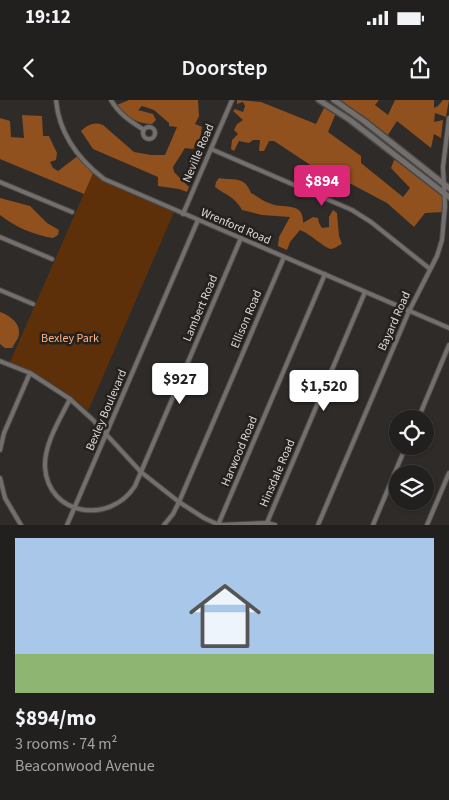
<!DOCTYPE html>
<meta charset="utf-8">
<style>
body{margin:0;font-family:"Source Sans 3",sans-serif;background:#2a2828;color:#f1f3f6;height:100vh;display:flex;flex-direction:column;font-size:19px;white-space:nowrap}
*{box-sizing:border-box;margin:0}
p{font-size:16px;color:#a2a3a4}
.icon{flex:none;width:28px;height:28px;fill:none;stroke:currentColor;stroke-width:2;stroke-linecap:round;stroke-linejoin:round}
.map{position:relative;height:425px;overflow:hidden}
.side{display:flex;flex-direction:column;background:#22201f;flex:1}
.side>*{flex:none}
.tools{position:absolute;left:389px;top:310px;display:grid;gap:10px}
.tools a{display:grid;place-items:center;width:45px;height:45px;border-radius:50%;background:#22201f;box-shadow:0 1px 4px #0004,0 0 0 1px #3f3e3d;font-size:25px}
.price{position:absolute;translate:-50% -42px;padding:0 11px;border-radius:5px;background:#fff;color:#222;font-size:16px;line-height:32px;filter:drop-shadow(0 1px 2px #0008)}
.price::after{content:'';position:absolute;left:50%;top:30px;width:15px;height:11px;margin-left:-8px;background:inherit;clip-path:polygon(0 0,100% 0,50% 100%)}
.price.active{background:#db2777;color:#fff}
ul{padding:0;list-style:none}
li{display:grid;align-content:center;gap:10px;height:265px;padding:0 15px}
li+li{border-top:1px solid #3f3e3d}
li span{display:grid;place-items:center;height:155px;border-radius:0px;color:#555}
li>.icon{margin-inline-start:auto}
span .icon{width:90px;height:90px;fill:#fffc;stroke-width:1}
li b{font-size:21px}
.status{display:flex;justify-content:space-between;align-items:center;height:35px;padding:0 25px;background:#22201f;direction:ltr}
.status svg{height:14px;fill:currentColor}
header{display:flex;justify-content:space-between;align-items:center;height:65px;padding:0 15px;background:#22201f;font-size:22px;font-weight:600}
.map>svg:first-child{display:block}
.green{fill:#5e3009}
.forest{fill:#90511f}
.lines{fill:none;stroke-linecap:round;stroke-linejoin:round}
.street-casing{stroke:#494645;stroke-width:6}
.secondary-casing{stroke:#494645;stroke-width:8}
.street{stroke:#736f6c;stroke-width:4}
.secondary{stroke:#736f6c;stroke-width:5}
.labels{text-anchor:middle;stroke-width:5;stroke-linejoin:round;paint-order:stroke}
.street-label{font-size:12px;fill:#dcd9d8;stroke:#24211f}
.park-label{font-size:12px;fill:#fbb280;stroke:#24211f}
</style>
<div class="status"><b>19:12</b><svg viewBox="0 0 49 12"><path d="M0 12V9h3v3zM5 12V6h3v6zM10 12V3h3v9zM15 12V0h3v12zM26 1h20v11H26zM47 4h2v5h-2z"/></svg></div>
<header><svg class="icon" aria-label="back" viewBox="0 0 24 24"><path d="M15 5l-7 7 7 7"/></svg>Doorstep<svg class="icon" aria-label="share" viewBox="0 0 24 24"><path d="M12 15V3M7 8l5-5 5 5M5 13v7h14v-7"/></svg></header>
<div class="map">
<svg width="449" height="425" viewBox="0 0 449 425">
<rect width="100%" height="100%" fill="#2e2b29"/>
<!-- green -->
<path class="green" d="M93,73L113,86L174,112L88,311C66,289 38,275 10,262Z"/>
<!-- forest -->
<g class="forest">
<path d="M129,0H198L199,16L195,24L202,27L200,39L193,49L185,48L173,67L174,72L189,87L187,92L179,89L158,86V77L93,49L81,31C87,25 95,21 103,25L134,52L151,55H165L177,27L169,26V23L154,10L142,6L138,10L153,14L156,20L152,24C135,23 128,18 117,5Z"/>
<path d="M237,0L261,2L316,24L325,6L336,13L328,32L361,56V63L403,97L410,88L391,68L394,60L402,63L444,93V112L425,113L414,127L387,103L338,77L321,72L274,41H269L264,51H259L260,40H253L249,43L239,41L234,51L231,49L232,40L238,34L234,30L237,24L243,20L233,11L235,9L243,12L245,6L243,2L237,4Z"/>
<path d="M334,0H379L375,5L388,15L395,0H434V8L438,6L443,0H449L446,17L435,13L434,22L443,20L441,38L434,34L431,48L397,21L386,38Z"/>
<path d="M22,15L42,16L43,36H49L57,53L56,60L50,62L53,68L58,71L79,55L94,71L84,94L0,59V18L10,21L11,37L24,38Z"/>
<path d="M219,78C234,81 244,75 251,93C257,96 263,101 269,103C282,110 304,100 303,123L313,117L318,118L319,123L322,128L329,127V117L333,110L337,113L339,136L342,144C339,145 334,149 331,149C326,149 309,133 300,130L290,142L287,150L278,146L279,137L290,117L262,115L242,110C234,96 227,96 215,87L216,82Z"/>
<path d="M0,98L30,106L47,123L59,130L58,135L53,138C34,135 15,127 0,115Z"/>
<path d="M0,212C8,215 20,222 19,233C19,238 14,244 12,248H5L0,244Z"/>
</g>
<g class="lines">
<!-- street casing -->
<g class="street-casing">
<g id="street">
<path d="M56,0C59,34 78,59 104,79L449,228"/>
<path d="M111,0C119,14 130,21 144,30"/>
<circle cx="149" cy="33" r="6"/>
<path d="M211,49L352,110L371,122L430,169"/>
<path d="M0,82L72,112"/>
<path d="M183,114L232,0"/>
<path d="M0,137L52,159"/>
<path d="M0,190L33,204"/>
<path d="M0,261L30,273L70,299L93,320L141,372L179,402L204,418L219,425L267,423L275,425"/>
<path d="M70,299C60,319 44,344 45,367C48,416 110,425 135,386L241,138"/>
<path d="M418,319L449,245"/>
<path d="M0,350L4,333L30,273"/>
<path d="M0,378L5,398L21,425"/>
<path d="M67,425L198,120"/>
<path d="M164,425L173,414L179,402L284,157"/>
<path d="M218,425L325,174"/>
<path d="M266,425L365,192"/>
<path d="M318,425L409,211L437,156L442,140L445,106L443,67L449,18"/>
<path d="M373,425L406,346"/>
<path d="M427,425L449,373"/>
</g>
</g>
<!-- secondary casing -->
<g class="secondary-casing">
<g id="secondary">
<path d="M319,0L350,20L449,97"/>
<path d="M334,0L364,21L449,88"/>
</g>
</g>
<!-- street -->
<use href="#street" class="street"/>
<!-- secondary -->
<use href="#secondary" class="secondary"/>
</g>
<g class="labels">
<!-- street labels -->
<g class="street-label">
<text transform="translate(198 53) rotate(-67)" y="4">Neville Road</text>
<text transform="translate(236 126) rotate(23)" y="4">Wrenford Road</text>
<text transform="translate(200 208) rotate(-67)" y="4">Lambert Road</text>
<text transform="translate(246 219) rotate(-67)" y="4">Ellison Road</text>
<text transform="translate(394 221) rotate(-66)" y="4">Bayard Road</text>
<text transform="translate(106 310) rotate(-67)" y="4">Bexley Boulevard</text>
<text transform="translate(239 351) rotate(-67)" y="4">Harwood Road</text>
<text transform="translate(277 373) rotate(-67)" y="4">Hinsdale Road</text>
</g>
<!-- park labels -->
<g class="park-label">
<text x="70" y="242">Bexley Park</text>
</g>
</g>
</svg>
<div class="tools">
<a><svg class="icon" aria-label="locate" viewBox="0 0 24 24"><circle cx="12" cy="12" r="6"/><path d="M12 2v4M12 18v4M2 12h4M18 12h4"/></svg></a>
<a><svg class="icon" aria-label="layers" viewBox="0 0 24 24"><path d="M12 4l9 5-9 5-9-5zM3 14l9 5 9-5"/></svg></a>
</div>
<b class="price active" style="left:322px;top:107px">$894</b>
<b class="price" style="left:180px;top:305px">$927</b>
<b class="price" style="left:324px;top:312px">$1,520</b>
</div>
<section class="side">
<ul>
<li><span style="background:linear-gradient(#a9c7e8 75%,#8fb573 0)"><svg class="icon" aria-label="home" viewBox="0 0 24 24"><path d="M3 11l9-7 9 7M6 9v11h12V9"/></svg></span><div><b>$894/mo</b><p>3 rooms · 74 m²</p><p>Beaconwood Avenue</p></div></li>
</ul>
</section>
